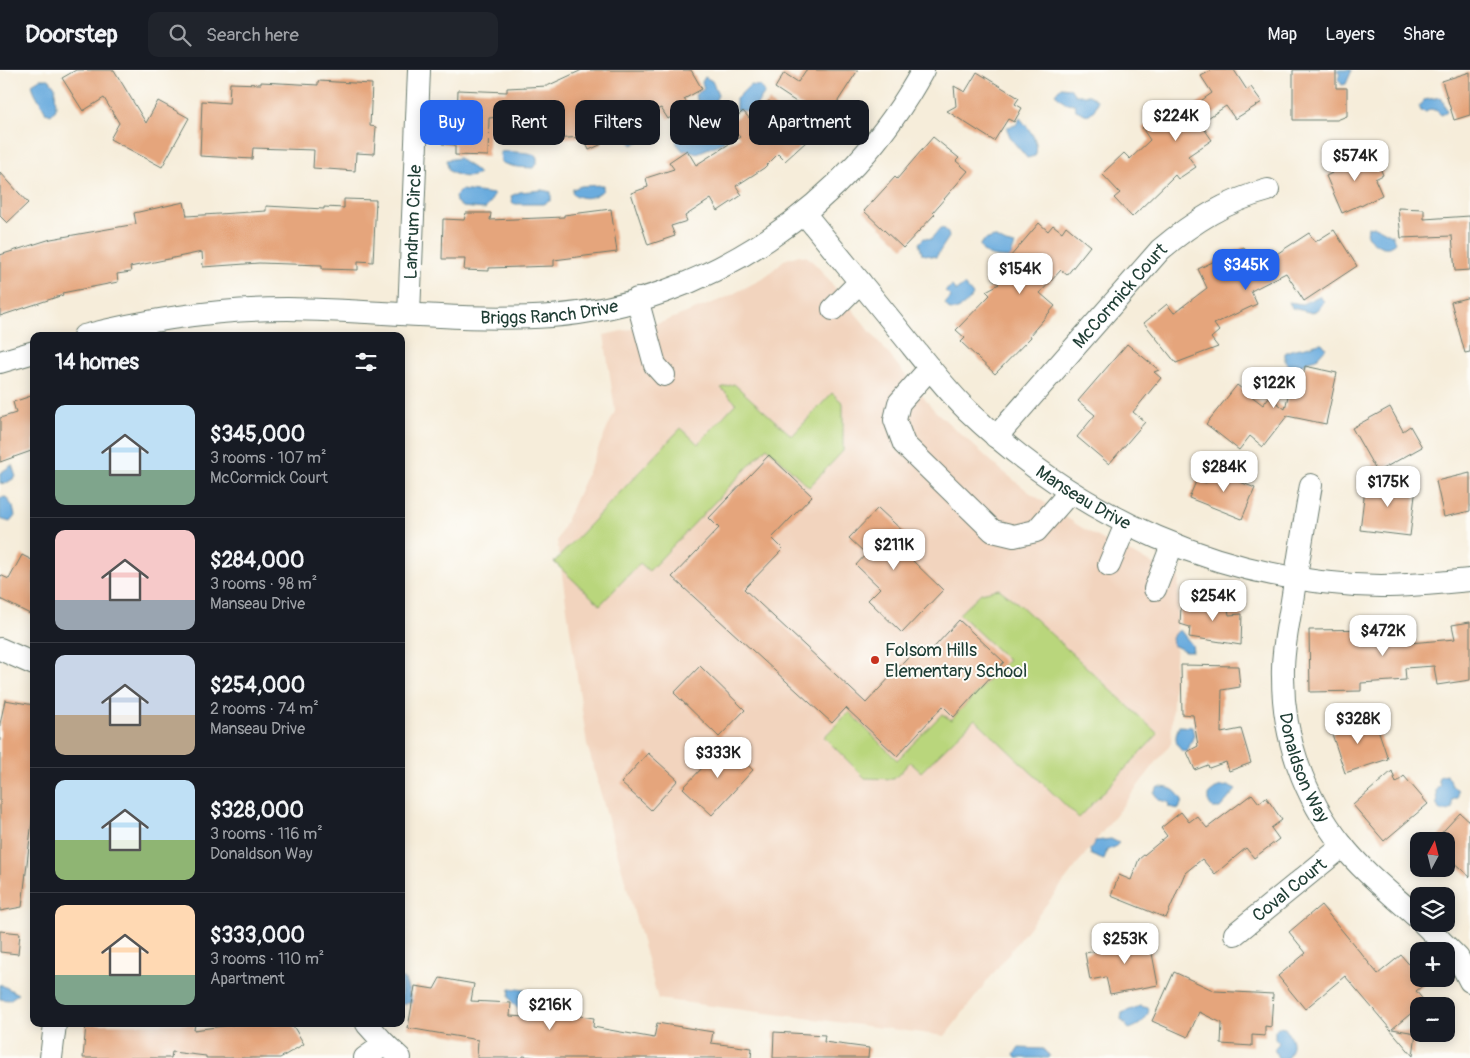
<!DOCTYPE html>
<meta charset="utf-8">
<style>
body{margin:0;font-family:Pangolin,sans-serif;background:#20242c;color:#f1f3f6;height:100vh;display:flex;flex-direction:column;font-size:19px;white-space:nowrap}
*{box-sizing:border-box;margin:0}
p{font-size:16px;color:#9ea1a6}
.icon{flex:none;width:28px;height:28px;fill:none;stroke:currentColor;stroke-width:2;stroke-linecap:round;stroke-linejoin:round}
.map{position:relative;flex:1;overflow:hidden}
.drawer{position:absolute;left:30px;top:262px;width:375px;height:695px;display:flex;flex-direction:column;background:#171b24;border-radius:10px;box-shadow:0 2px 12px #0003}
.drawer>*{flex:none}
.hud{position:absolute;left:420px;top:30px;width:475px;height:45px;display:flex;gap:10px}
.needle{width:32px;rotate:7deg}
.buttons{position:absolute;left:1410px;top:762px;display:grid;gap:10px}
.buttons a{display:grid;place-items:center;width:45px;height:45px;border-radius:10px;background:#171b24;box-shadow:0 2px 12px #0003;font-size:25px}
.price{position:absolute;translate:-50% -42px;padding:0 11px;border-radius:10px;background:#fff;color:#222;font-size:16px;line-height:32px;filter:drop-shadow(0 1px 2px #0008)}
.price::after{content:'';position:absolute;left:50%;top:30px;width:15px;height:11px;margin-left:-8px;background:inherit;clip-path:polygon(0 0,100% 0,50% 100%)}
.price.selected{background:#2563eb;color:#fff}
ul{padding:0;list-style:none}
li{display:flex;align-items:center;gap:15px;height:125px;padding:0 25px}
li+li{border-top:1px solid #363941}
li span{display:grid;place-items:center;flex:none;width:140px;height:100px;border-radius:10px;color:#555}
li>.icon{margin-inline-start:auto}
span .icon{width:60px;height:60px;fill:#fffc;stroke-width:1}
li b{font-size:21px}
h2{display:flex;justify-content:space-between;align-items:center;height:60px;padding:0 25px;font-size:21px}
.tag{padding:0 18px;border-radius:10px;background:#171b24;box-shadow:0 2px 12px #0003;font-size:18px;line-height:45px}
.tag.selected{background:#2563eb;color:#fff}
header{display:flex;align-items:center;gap:30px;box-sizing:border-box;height:70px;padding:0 25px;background:#171b24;border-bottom:1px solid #363941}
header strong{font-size:24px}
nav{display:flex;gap:28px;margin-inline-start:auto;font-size:18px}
.search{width:350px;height:45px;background:#20242c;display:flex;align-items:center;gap:12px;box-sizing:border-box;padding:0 18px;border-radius:10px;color:#9ea1a6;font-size:19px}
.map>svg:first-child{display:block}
.built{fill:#f2d4be}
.green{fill:#b9d67c;stroke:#6c8a58}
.water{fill:#6aacde;stroke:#447489}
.building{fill:#e5a57c}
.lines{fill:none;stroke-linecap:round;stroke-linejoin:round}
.minor-casing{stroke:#6a7b6e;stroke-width:24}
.minor{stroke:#fff;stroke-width:22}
.poi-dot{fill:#c8321e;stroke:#fdfcf7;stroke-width:2}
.labels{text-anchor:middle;stroke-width:4;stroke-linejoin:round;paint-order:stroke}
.street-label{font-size:18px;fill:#1f3d34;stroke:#fdfcf7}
.poi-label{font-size:18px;fill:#1f3d34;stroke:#fdfcf7;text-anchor:start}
</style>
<header>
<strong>Doorstep</strong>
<div class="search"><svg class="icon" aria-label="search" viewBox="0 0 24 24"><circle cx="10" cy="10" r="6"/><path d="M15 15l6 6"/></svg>Search here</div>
<nav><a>Map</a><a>Layers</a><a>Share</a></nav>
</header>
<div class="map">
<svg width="1470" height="988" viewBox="0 0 1470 988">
<rect width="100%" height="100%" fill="#fdfcf7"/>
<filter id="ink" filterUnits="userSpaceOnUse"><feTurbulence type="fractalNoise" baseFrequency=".02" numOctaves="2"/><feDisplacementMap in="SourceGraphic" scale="10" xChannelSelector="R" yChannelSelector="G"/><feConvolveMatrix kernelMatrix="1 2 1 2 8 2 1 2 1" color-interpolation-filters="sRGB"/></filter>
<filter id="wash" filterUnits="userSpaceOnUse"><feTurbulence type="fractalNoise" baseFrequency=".0096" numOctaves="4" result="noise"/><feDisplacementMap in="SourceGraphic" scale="20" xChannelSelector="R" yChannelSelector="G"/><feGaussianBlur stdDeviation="1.12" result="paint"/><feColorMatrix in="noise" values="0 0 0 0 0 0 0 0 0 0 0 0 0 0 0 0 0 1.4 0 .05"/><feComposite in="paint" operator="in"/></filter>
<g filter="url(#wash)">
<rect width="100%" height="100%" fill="#f6edda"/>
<!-- built -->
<path class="built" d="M799,185L808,187L818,197L934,340L1000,399L1029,422L1079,456L1107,472L1179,506L1171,673L945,966L658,929L587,674L557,471L615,341L604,265L663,252L725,228L764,208L784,190Z"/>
<!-- green -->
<g class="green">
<path d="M734,314L792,366L832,323L843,333V381L809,417L767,377L649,501L640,493L600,535L554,492L681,358L698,374L736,333L721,318Z"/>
<path d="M999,519L1020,535L1158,664L1079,748L975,649L921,702L910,692L894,709L865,708L824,667L849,642L897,690L942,644L951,650L1008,590L959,544L981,523Z"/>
</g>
<!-- water -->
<g class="water">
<path d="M1336,0H1352L1346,14L1342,15L1338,9L1340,3Z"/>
<path d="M705,7L712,11L718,24C715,35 711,38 700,38L695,25L704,19L702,12Z"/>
<path d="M40,9H49L55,17L56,39L51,45L46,43C42,33 34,25 32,14Z"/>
<path d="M750,15L760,16L765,23L755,37L748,41L736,40V29Z"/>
<path d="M1061,17L1070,18L1075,25H1089L1097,30C1097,37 1094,42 1087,45L1076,40L1074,34L1066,33L1055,24Z"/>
<path d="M1441,27L1447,41L1441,45L1437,41L1431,39L1426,42L1421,41L1419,36L1424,30Z"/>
<path d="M1020,48C1028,58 1041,72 1035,86L1027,88C1019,77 1009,71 1007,57L1016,55Z"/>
<path d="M641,50L648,53L646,68L632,75L629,70C631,61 634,56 641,50Z"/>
<path d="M701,52L716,53L724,63V72L697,83L687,80L683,81L677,74L676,65L685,56Z"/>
<path d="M508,81C518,83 528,81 537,86V94L533,98C521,97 512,98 501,92L500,82Z"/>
<path d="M459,88C465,95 473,96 479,104C468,109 460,107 449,101L446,90Z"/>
<path d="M603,115V120C595,128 582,131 572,123L573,119L581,116Z"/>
<path d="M461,120L494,124L490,133L485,139L462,137L456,132L455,126Z"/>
<path d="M542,120L551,122V130L544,134H513L511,126L520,122Z"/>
<path d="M1375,156L1392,165L1395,172L1392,176C1382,180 1374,173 1367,166L1368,157Z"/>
<path d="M940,158C946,158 948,162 949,167L936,187L922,184L919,173L924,168L931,169Z"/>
<path d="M994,167L1006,173L1015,175L1010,188C998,187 982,188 980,174L985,170Z"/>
<path d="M964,215L973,225C967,233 961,241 950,240L945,234L951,227L945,221L952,216L956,221Z"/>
<path d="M1319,226L1324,231L1320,237L1313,243L1292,238L1289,232L1302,234Z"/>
<path d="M1322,273L1326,278L1316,289L1308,291L1299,297H1290L1285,292V283C1293,278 1298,279 1306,277C1312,276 1315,273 1322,273Z"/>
<path d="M12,395L16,407L5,414L0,413V403Z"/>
<path d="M6,427L13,437L15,446L10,452L0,449V428Z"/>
<path d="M1180,560L1192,575L1193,581H1185L1173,575L1172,569L1174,564Z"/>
<path d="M1179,656L1192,657L1194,665L1187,682L1182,681C1174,673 1175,666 1179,656Z"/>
<path d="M1446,705L1450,709L1452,716L1458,720V728L1452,730V739L1448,741H1440L1437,735L1436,720L1440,715L1438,711L1439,707Z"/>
<path d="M1228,716L1236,720L1220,738H1213L1209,733V724L1218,717Z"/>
<path d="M1158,717C1171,717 1177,720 1182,731L1179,739L1169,737L1168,732L1159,730L1154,723Z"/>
<path d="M1111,769L1119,773L1115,777L1107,780L1104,790L1091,785L1090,780L1096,771Z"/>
<path d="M401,908L405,910L412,932L401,934Z"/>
<path d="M0,914L18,924L9,930L0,929Z"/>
<path d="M510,918L525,920L534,927L532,939C518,942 516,938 509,927Z"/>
<path d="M1140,936L1148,938L1149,940C1146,951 1139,956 1129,959L1121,949L1122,943Z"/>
<path d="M1278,957L1285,958C1293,970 1295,975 1287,988H1278L1274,979L1279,973L1275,968V961Z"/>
<path d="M1019,978L1043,979L1050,986L1049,988H1016L1014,985Z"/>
</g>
<g id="blocks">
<!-- building -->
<g class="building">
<path d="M76,0H114L146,53L158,31L189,48L162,97L110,69L119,53L104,28L83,41L62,8Z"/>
<path d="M582,0H691L702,19L684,29L689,36L668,49L661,38L619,57L622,62L601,66L602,74L589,80L583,67L522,71L520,45L489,48L488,86L455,85V75L442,74L443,48L457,49L458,20L507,22V18L547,16Z"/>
<path d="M806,0H858L825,51L775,18L784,3L798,12Z"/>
<path d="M1212,0H1234L1247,20L1251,17L1262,32L1235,49L1226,36L1200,53L1212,70L1188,86L1196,97L1178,109L1175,105L1132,147L1114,128L1120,123L1102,104L1124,83L1130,89L1150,70L1142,58L1171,37L1178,47L1212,23L1201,6Z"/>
<path d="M1293,0H1336V18H1347V46L1337,50H1293Z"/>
<path d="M977,2L1019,28L1015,34L1022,38L1014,52L1008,49L994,71L947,41L956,36L954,16L965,22Z"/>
<path d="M1470,2V45L1454,50L1442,11Z"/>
<path d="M318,11L372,14L370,56L376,57L374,84L356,83L355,101L313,98L314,80L253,78L252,89L200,86L202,31L229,33L230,13L261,14V12L318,15Z"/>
<path d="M769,31L807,71L785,91L778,84L764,98L736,116L742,125L718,141L711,129L685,146L687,151L671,156L675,166L648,175L631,123L648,117L646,108L674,99L669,92L687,80L696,95L740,67L729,55L743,41L750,49Z"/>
<path d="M933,67L959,88L956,91L968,101L933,142L935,144L903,178L864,141L895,107L897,109Z"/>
<path d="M1374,84L1383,105L1375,109L1382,125L1361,136L1360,135L1342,143L1326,106L1332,103L1326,96L1343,88L1347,96Z"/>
<path d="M0,102L28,133L7,153L0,146Z"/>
<path d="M344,129L376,130L373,192L358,191V200L322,199V195L259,193L203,197L202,182L130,197L131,202L117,204L118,212L62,223L63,225L0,246V185L51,169L136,154L134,143L184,132L187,146L266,141V136L324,139V137L344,138Z"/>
<path d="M1398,138L1424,139V149L1470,146V200L1455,201L1452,166L1401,168Z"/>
<path d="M611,139L617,182L554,190V196L489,198V201L464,200L465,189H442L443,149L464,150L466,143H491L490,150L564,147V145Z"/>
<path d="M1039,153L1048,161L1053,155L1062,162L1066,156L1090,176L1067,205L1061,200L1040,223L1055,236L1030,265L1031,267L995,304L961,272L965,268L956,260L990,225L986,221L999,214L992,208Z"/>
<path d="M1334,160L1357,196L1304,231L1286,203L1251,221L1257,234L1214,254L1219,261L1211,268L1218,277L1176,293L1144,253L1167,234L1174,243L1207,218L1198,199L1244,177L1255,198L1309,163L1315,172Z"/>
<path d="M1470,227V282L1465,283L1451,232Z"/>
<path d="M1127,274L1159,300L1154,302L1161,308L1133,342L1145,352L1109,394L1077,367L1095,345L1078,331Z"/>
<path d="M1305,296L1337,303L1326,354L1287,346L1263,377L1250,366L1239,380L1206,354L1237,315L1263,335L1269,327L1285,339L1293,304L1303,307Z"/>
<path d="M34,325V380L0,392V348L16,343L13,332Z"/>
<path d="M1390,337L1403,361L1410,356L1422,377L1377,402L1352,358Z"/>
<path d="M769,385L812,426L772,468L783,479L744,519L866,633L918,577L927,585L959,550L1004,592L954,647L943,636L897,686L846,638L832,653L672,507L719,458L709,448Z"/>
<path d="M1222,398L1236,404L1233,409L1255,418L1242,449L1189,428L1197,409L1206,413L1210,402L1219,405Z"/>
<path d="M1470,403V441L1444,447L1436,411Z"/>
<path d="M1366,411L1416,417L1410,466L1360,460Z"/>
<path d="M878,438L923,480L913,491L943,520L902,563L868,530L880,518L856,495L866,484L849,468Z"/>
<path d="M22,485L34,491V546L0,529V505L9,509Z"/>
<path d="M1206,528L1227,532L1229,545L1242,544L1241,575L1189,567L1190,557L1180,554L1181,537L1204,536Z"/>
<path d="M1470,552V610L1437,615L1434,596L1405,598L1406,610L1361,613V621L1310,622L1309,560L1382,559V555L1410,554V573L1455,569L1452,555Z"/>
<path d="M1181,595L1238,596L1240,617L1222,620L1221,663L1241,659L1251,693L1229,701L1226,692L1209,698L1208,695L1195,700L1187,682L1198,676L1193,645L1182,644Z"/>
<path d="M700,596L745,640L719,667L674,623Z"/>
<path d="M5,630L34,635V733L22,837L0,841V654Z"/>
<path d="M1350,648L1354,660L1376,653L1388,689L1345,703L1332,664L1337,660L1333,654Z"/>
<path d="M725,674L753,700L712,745L683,718Z"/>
<path d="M648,683L678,710L651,740L621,713Z"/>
<path d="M1392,701L1396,713L1404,706L1428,734L1384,771L1353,735Z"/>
<path d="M1252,724L1259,733L1266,727L1282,750L1271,758L1279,769L1254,788L1246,778L1215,804L1202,789L1185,803L1166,848L1111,826L1119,805L1131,810L1139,789L1167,766L1161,758L1181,742L1189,752L1197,746L1207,758Z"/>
<path d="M1460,743L1470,752V807L1452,791L1446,797V771H1434Z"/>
<path d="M1321,835L1378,904L1401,885L1419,906V909H1421L1425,914L1416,921L1425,932L1392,959L1416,963L1413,986L1345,906L1305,939L1278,906L1306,883L1289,862Z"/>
<path d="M0,861L20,863L18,884L0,882Z"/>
<path d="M1148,862L1158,915L1110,924L1106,907L1090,910L1085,883L1131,875L1129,865Z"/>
<path d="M1174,902L1215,921L1273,924L1271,957L1265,956V966L1252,965V976L1221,974L1222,953L1199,942L1188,967L1152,951Z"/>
<path d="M440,908L474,914L471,931L511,933L510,946L543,948L544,941L594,948L593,957L654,968L657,953L713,962L711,973L752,978L751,988H541L523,986V988H477L478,970L408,958L415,916L434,919Z"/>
<path d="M86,954H195L194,960L238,954H292L304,974L280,988H206V986L172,982L171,988H83Z"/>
<path d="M774,962L825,965L824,972L869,978L868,988H773Z"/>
</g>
</g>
</g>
<g filter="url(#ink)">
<use href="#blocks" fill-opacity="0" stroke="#6a7b6e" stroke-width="1"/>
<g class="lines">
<!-- minor casing -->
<g class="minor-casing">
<g id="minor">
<path id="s1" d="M804,143C836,182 867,221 899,260C921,287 942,315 967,340C1078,447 1225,514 1381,516C1411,516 1440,513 1470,510"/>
<path d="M637,229L655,295L664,305"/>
<path d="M833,239L860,212"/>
<path id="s2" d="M409,244L419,0"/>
<path id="s3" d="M84,266C150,249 219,239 288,239C375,240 464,252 551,246C706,234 850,136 923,0"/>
<path d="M0,292L34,282"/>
<path d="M930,298L899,333L895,350L904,374L993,461L1014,466L1036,461L1070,422"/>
<path id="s4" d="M996,367L1160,180C1193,152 1226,131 1268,120"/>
<path id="s5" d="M1311,415C1304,454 1298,493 1292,531C1288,556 1282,582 1283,607C1283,668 1304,727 1342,775C1364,803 1393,825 1419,849"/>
<path d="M1109,495L1126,454"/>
<path d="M1155,519L1172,475"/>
<path d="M0,579L34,594"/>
<path d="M1424,854L1458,888L1470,911"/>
<path id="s6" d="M1235,864L1343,776"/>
<path d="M367,954L385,974L400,988"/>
<path d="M51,988L55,954"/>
<path d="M365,988L385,974"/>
</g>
</g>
<!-- minor -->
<use href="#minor" class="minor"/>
</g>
</g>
<!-- markers -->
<circle class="poi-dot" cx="875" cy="590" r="5"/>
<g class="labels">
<!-- street labels -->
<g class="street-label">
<text dy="6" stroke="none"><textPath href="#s2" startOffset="92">Landrum Circle</textPath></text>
<text dy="6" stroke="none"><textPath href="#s4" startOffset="188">McCormick Court</textPath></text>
<text dy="6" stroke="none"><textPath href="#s3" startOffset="468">Briggs Ranch Drive</textPath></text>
<text dy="6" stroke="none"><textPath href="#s1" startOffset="402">Manseau Drive</textPath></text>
<text dy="6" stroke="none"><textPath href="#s5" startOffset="288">Donaldson Way</textPath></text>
<text dy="6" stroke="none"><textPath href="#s6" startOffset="70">Coval Court</textPath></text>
</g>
<!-- poi labels -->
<g class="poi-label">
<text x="885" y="586">Folsom Hills<tspan x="885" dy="21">Elementary School</tspan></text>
</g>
</g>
</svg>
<div class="buttons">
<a><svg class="needle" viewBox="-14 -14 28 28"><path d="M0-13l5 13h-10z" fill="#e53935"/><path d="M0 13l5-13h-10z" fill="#9ea1a6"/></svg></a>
<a><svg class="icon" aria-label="layers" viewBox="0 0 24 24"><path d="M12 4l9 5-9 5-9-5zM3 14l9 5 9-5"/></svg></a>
<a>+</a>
<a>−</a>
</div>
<b class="price" style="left:1176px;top:72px">$224K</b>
<b class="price" style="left:1355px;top:112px">$574K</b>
<b class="price selected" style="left:1246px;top:221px">$345K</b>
<b class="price" style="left:1020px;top:225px">$154K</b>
<b class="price" style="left:1274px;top:339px">$122K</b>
<b class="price" style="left:1224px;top:423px">$284K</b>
<b class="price" style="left:1388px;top:438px">$175K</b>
<b class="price" style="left:894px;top:501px">$211K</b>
<b class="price" style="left:1213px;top:552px">$254K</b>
<b class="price" style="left:1383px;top:587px">$472K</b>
<b class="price" style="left:1358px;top:675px">$328K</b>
<b class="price" style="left:718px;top:709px">$333K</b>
<b class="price" style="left:1125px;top:895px">$253K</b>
<b class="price" style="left:550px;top:961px">$216K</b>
<div class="hud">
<a class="tag selected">Buy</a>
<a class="tag">Rent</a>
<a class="tag">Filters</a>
<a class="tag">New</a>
<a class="tag">Apartment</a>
</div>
<section class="drawer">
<h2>14 homes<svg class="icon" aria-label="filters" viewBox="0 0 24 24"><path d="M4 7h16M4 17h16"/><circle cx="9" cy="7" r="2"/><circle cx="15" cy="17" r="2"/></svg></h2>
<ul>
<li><span style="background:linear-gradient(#bfe0f5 65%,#7fa58c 0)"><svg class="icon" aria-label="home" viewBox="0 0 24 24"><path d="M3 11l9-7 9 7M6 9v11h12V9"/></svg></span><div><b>$345,000</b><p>3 rooms · 107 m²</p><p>McCormick Court</p></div></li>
<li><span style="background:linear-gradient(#f6c9c9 70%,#9aa5b1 0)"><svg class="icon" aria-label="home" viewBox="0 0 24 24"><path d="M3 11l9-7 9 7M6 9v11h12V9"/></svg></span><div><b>$284,000</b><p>3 rooms · 98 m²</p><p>Manseau Drive</p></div></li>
<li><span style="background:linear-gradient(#c9d6e8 60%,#b9a48a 0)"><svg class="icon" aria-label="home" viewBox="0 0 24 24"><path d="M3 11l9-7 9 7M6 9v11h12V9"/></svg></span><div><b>$254,000</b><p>2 rooms · 74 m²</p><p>Manseau Drive</p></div></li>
<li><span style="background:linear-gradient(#bfe0f5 60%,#8fb573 0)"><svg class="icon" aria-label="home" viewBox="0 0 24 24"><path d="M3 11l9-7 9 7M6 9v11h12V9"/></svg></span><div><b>$328,000</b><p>3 rooms · 116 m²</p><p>Donaldson Way</p></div></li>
<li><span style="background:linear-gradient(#ffd9b3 70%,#7fa58c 0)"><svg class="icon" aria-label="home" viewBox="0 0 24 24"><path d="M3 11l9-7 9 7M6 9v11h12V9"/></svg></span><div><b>$333,000</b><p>3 rooms · 110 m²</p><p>Apartment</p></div></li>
</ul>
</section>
</div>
